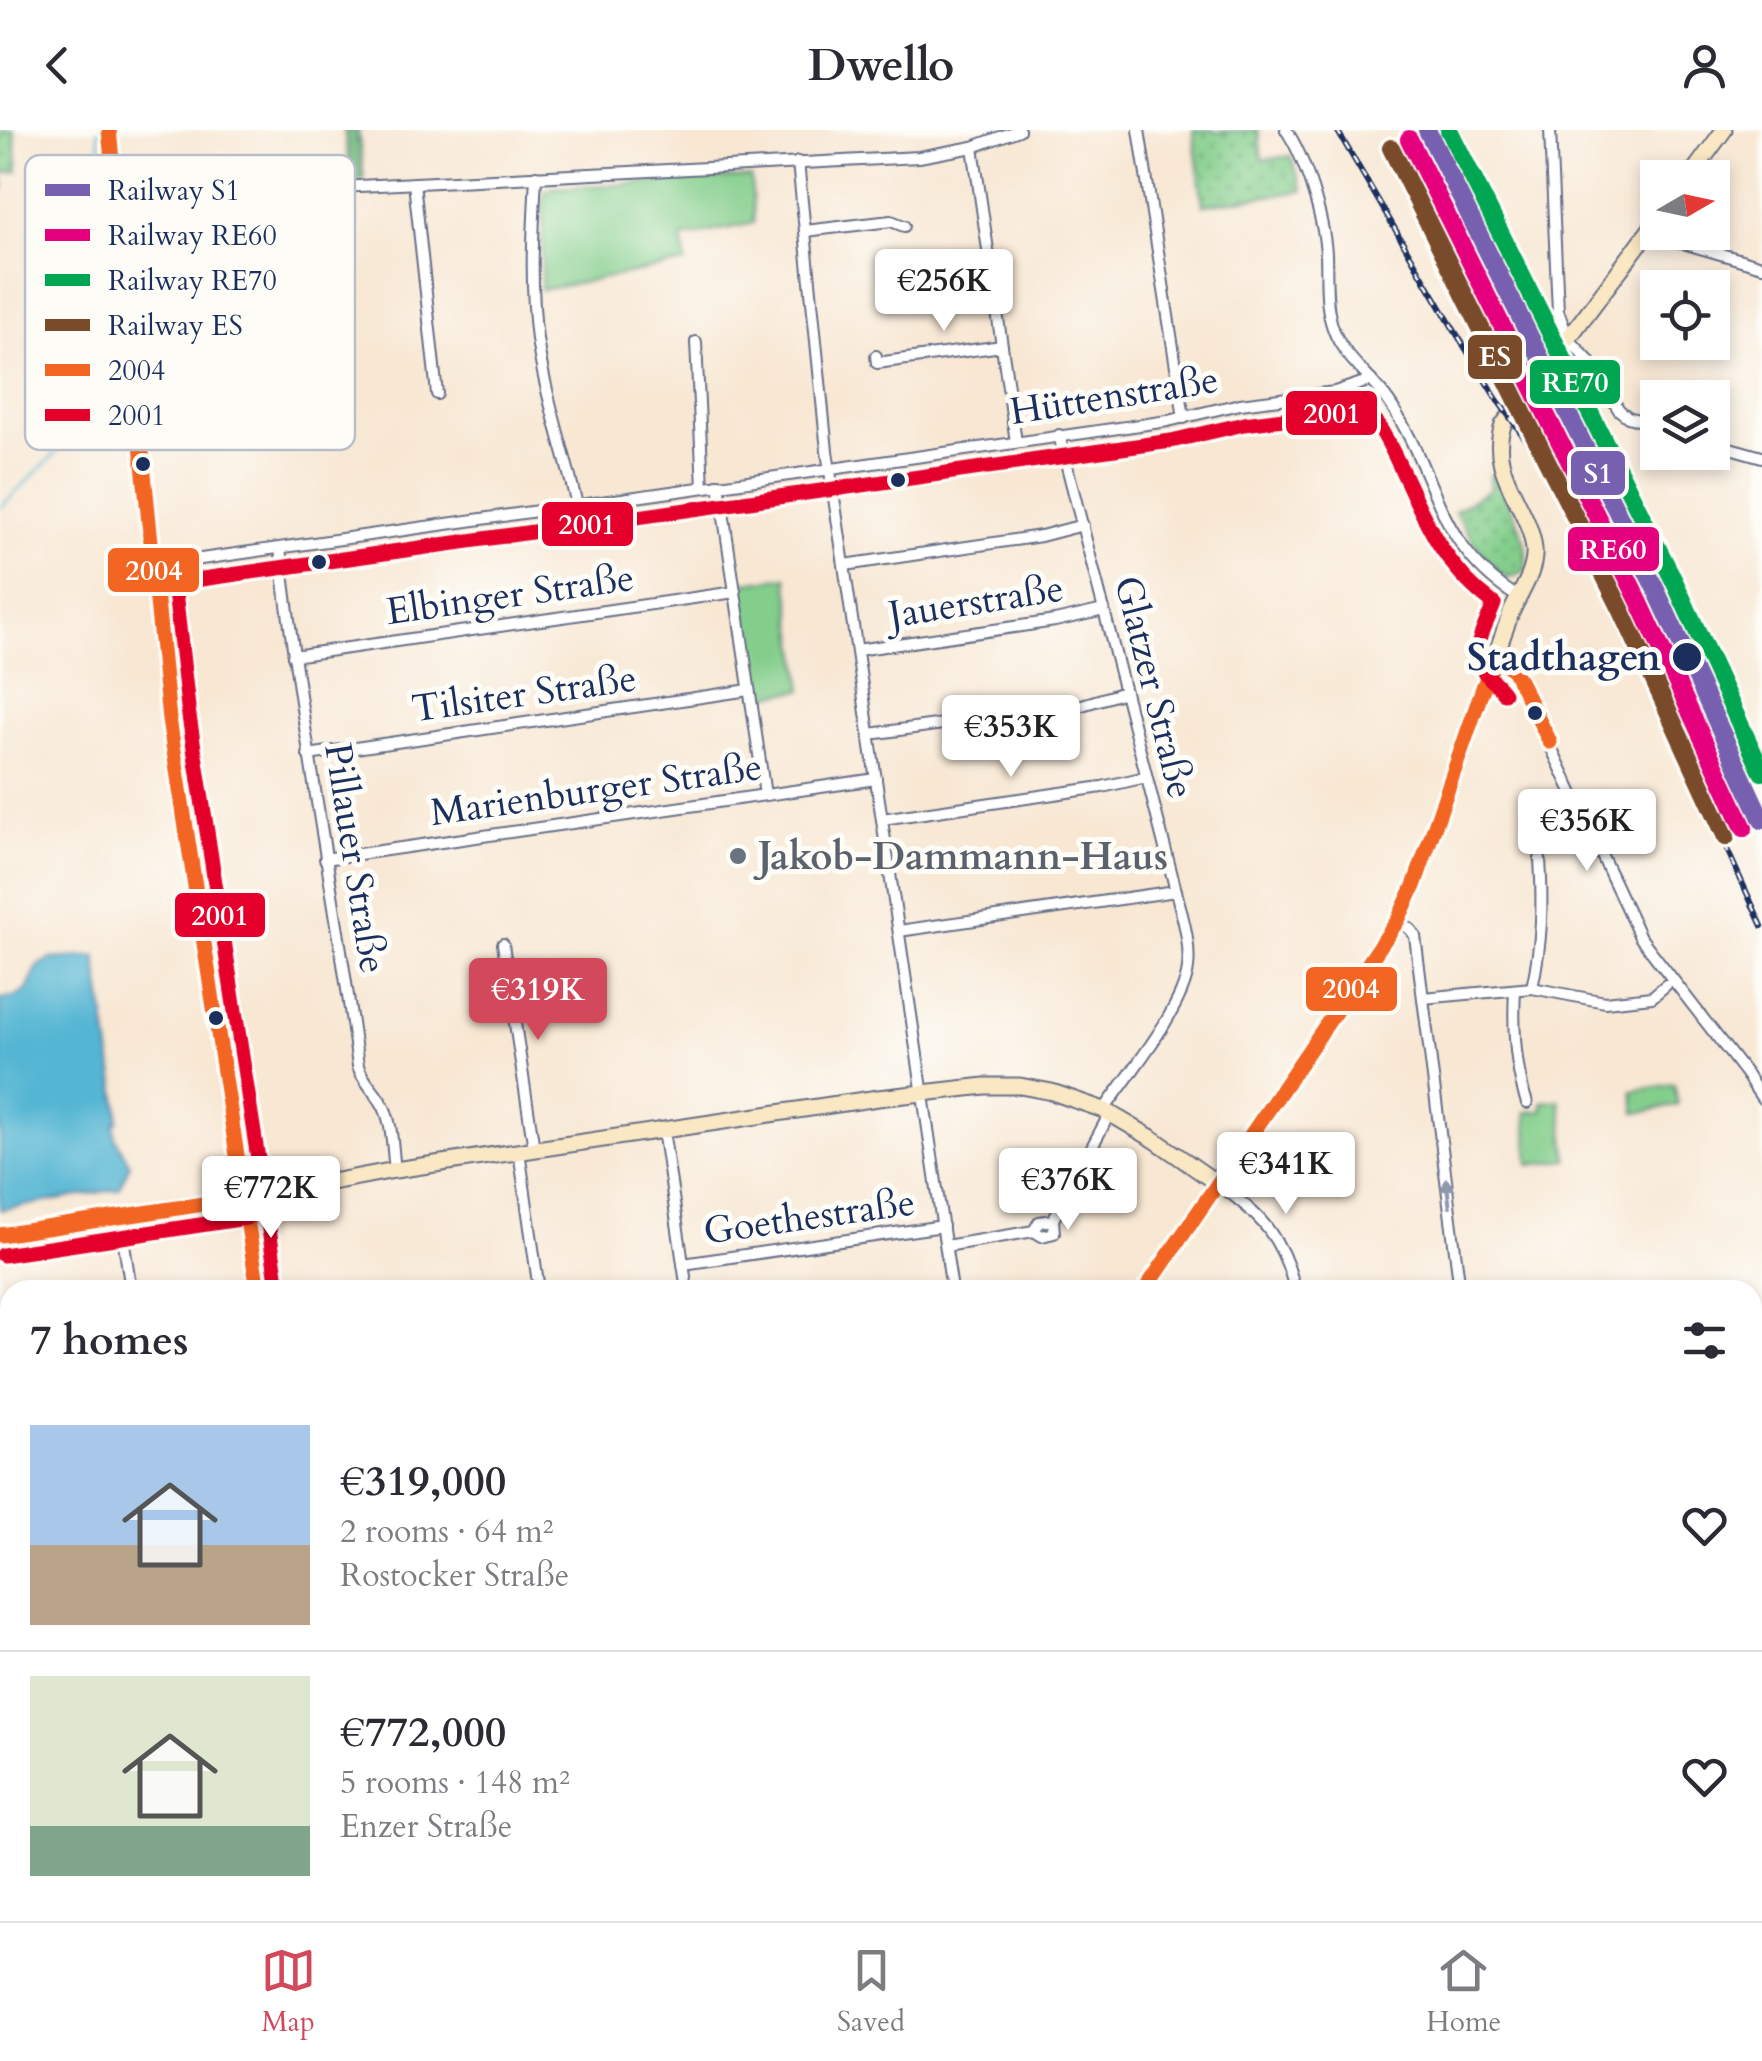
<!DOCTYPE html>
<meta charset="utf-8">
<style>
body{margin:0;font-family:Cardo,serif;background:#f2f2f3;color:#2b2b33;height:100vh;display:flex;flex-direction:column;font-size:38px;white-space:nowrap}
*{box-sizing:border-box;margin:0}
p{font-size:32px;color:#7c7c81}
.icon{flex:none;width:55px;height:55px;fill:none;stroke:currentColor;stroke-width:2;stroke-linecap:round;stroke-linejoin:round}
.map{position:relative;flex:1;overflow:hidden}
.side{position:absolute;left:0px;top:1150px;width:1762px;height:642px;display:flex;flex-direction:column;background:#fff;border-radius:30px 30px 0 0;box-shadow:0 5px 15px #0003}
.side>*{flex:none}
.needle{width:65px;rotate:81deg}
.controls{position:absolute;left:1640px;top:30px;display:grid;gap:20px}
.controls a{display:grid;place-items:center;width:90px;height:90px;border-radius:0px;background:#fff;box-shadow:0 5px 15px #0003;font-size:50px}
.price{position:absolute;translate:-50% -85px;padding:0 22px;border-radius:10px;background:#fff;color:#222;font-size:32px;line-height:65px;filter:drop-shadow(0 2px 5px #0008)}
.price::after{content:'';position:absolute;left:50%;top:60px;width:30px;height:22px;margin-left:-15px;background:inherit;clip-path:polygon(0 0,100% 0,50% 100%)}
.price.current{background:#d1495b;color:#fff}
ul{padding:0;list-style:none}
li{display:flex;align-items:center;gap:30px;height:250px;padding:0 30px}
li+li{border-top:2px solid #e1e1e2}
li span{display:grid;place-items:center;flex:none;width:280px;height:200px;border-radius:0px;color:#555}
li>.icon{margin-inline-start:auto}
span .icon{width:120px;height:120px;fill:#fffc;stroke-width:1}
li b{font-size:42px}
h2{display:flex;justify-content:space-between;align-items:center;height:120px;padding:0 30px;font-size:42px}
header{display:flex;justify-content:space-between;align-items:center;height:130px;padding:0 30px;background:#fff;font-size:45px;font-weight:600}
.tabs{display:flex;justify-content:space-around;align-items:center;height:140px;border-top:2px solid #e1e1e2;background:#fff;font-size:28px;color:#7c7c81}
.tabs a{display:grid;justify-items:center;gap:5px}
.tabs .current{color:#d1495b}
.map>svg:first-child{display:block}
.grass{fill:url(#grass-dots);stroke:#4f7e74;stroke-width:2.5}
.forest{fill:url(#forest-crowns);stroke:#42706a;stroke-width:2.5}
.park{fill:#83ce8b;stroke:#4f7e74;stroke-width:2.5}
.water{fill:#55b6d3;stroke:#387298;stroke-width:2.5}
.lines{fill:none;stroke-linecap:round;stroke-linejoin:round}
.stream{stroke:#55b6d3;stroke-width:2.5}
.minor-casing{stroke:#686f87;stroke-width:14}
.secondary-casing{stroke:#686f87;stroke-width:19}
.minor{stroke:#fff;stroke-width:10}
.secondary{stroke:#fae7c3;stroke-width:15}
.rail-casing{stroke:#1b2f5e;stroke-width:6}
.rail{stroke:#fdfcf7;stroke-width:2.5;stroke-dasharray:8;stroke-linecap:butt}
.bus-1-casing{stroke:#fdfcf7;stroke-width:22}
.bus-2-casing{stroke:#fdfcf7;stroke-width:22}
.bus-1{stroke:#f26522;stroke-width:15}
.bus-2{stroke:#e4002b;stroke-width:15}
.rail-1-casing{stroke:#fdfcf7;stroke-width:25}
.rail-2-casing{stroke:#fdfcf7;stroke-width:25}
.rail-3-casing{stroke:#fdfcf7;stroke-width:25}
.rail-4-casing{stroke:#fdfcf7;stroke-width:25}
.rail-1{stroke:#7760b0;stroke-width:18}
.rail-2{stroke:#e5007d;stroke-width:18}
.rail-3{stroke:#00a651;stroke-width:18}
.rail-4{stroke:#7a4b2a;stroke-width:18}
.oneway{fill:#8d97ae}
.bus-dot{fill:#1b2f5e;stroke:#fdfcf7;stroke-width:4}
.worship-dot{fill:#6b7280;stroke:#fdfcf7;stroke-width:4}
.labels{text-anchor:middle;stroke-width:10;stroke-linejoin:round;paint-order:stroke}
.street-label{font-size:38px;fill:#1b2f5e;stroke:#fdfcf7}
.stop-label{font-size:38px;font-weight:bold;fill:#1b2f5e;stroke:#fdfcf7;text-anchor:end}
.worship-label{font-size:38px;font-weight:bold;fill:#5b616d;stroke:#fdfcf7;text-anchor:start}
.key{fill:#fdfcf7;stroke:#b9bec9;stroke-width:2.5}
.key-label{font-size:28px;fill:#1b2f5e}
.line-badge{stroke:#fdfcf7;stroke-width:4}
.badge-label{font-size:28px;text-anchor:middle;font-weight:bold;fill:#fff}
</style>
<header><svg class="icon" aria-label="back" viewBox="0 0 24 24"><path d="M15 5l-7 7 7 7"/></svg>Dwello<svg class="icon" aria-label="person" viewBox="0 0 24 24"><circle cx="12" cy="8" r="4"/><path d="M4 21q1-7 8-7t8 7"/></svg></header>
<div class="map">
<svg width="1762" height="1791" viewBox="0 0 1762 1791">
<defs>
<pattern id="grass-dots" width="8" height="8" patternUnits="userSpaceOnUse" patternTransform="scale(2.5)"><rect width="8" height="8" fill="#83ce8b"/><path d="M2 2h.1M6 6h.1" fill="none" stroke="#6aa875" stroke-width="1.8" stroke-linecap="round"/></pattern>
<pattern id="forest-crowns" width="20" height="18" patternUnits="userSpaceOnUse" patternTransform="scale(2.5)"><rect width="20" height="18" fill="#6ab177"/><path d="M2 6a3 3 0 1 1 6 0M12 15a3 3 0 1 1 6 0" fill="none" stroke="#569065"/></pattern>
</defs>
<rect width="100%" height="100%" fill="#fdfcf7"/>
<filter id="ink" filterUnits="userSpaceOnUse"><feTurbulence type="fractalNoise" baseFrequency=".01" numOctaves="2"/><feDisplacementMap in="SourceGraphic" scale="20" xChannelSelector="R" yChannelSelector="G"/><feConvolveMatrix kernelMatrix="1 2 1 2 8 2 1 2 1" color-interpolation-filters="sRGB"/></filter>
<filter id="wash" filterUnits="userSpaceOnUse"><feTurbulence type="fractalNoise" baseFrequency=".0048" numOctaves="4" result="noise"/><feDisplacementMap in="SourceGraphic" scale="40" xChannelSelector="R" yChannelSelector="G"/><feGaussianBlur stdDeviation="2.25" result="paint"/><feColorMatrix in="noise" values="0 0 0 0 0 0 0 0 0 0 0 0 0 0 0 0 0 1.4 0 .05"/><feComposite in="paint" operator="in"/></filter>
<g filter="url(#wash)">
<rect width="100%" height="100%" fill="#f8e7d3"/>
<!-- grass -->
<g class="grass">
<path d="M0,0H14L18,41L2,43L4,58L0,59Z"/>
<path d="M1193,0H1213L1214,2L1258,0L1262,30L1291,26L1303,61L1203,75Z"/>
<path d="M1496,341C1506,374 1532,405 1525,440C1518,444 1512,449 1503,445C1489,439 1463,395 1455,381L1490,359V346Z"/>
<path d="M1753,1652H1762V1791H1700L1698,1783L1752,1782Z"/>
</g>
<!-- forest -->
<g class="forest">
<path d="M344,0H358L364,49L351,51Z"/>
<path d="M1762,1327V1548L1753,1549L1752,1328Z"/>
</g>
<!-- park -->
<g class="park">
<path d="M751,47L754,93L682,108L686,133L541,160L544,67L546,61L553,58Z"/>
<path d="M787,447L803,560L756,567L740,454Z"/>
<path d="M1674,954L1678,975L1636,983L1632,961Z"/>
<path d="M1560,970L1568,1030L1529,1035L1526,982L1543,981L1542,972Z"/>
</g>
<!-- water -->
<path class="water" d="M96,826L118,975V992L114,994L115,1008L130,1034L119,1059L0,1080V869L17,866L27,860L38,836L51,829Z"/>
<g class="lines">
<!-- stream -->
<g class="stream">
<path d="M98,0L108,95"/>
<path d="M0,378L124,256L109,106"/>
</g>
</g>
</g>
<g filter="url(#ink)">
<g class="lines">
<!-- minor casing -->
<g class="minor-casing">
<g id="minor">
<path d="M1139,0L1184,288"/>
<path d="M1286,0C1305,27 1324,90 1326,124C1327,147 1325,170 1331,192C1340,227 1370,244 1389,272C1438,344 1435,417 1518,467"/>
<path d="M1550,0L1558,181L1568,208L1588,230L1619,280L1628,287L1658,296"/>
<path d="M973,17L1016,312"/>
<path d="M798,32L827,321L952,1160"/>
<path d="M536,46C533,101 530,154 537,209C545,265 564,320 577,375"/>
<path d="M414,53L437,264"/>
<path d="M117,71L205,64L919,27L973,17L1019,0"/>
<path d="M805,101L891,91L904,96"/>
<path d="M1648,103L1762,136"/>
<path d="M696,212L703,357"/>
<path d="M876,226L877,233L1002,216"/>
<path d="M1059,305L1176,761C1182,786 1191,812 1188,838C1184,878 1128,945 1104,980"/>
<path d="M1712,313L1762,327"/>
<path d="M719,354L765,665"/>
<path d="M280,418C300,592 335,763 358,936C363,951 373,959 381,972C393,990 392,1019 395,1040"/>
<path d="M845,435L1041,406L1083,395"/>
<path d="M152,436L1168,291L1240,274L1335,262L1371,250"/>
<path d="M857,520L1055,491L1104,480"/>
<path d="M293,526L735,462"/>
<path d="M1497,526L1512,538L1521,553L1640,807L1746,944L1762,968"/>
<path d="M870,604L1082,575L1125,562"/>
<path d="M308,625L749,560"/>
<path d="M882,689L1102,657L1146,647"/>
<path d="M325,729L876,649"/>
<path d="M1398,790L1411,800L1415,806L1460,1160"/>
<path d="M899,801L1176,761"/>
<path d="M503,814L534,1019"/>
<path d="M1532,858C1542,811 1543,777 1540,729"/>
<path d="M1515,860C1513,896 1515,938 1527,973"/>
<path d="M1423,868L1532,858L1605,872L1652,867L1666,855"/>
<path d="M663,1000L687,1160"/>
<path d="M519,1021L539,1160"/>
<path d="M243,1068L258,1160"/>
<path d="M120,1087L131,1160"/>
<path d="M1034,1101L1042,1106L1054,1103L1053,1090"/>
<path d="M946,1116L1034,1101L1039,1092L1053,1090L1110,983"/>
<path d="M683,1134L943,1096"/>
<path d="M1145,1160L1218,1054C1260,1084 1283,1108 1295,1160"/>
<path d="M0,1377L10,1375"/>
<path d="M0,1416L10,1481"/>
<path d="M1752,1642L1762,1643"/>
<path d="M6,1681L10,1701"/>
<path d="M24,1782L25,1791"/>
<path d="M173,1782L175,1791"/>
<path d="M302,1782L304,1791"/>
<path d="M451,1782L453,1791"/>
<path d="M907,1782L908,1791"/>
<path d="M1132,1782L1135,1791"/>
<path d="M1649,1782L1652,1791"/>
<path d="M698,1791L707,1782"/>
<path d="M1229,1791L1244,1782"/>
<path d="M1503,1791L1504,1782"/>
</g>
</g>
<!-- secondary casing -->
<g class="secondary-casing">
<g id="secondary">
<path d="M109,0L169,589L243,1068"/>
<path d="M1689,48L1724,0"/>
<path d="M0,1105L232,1071L395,1040L878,968L985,956H1020L1052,962L1104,980L1155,1010L1218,1054L1390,802L1406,775L1414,756L1484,555C1494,531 1502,507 1511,483C1520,462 1536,442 1534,419C1529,375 1487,342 1503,295L1658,89"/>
</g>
</g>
<!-- minor -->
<use href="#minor" class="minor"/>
<!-- secondary -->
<use href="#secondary" class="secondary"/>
<!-- rail casing -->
<g class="rail-casing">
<path id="rail" d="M1337,0L1453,198L1496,268L1542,332L1587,413L1762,796"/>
</g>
<!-- rail -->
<use href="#rail" class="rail"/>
<!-- bus-1 casing -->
<g class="bus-1-casing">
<g id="bus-1">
<path d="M109,0L169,589L258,1160"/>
<path d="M1497,526L1514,541L1550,612"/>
<path d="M0,1105L243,1068"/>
<path d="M1145,1160L1398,790L1414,756L1484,555L1497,526"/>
</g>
</g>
<!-- bus-2 casing -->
<g class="bus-2-casing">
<g id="bus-2">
<path d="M3,1125L246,1088"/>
<path d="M278,1157L189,586L174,453L1171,311L1244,294L1339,282L1364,274C1415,343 1419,419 1494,474C1488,491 1469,522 1481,538C1488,548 1497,553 1504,563"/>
</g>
</g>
<!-- bus-1 -->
<use href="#bus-1" class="bus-1"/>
<!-- bus-2 -->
<use href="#bus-2" class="bus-2"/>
<!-- rail-1 casing -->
<g class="rail-1-casing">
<path id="rail-1" d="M1427,0L1657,462L1762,690"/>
</g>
<!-- rail-2 casing -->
<g class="rail-2-casing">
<path id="rail-2" d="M1409,9L1639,471L1744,698"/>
</g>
<!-- rail-3 casing -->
<g class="rail-3-casing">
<path id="rail-3" d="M1449,0L1675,453L1762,642"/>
</g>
<!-- rail-4 casing -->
<g class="rail-4-casing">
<path id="rail-4" d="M1391,18L1621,479L1726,707"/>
</g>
<!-- rail-1 -->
<use href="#rail-1" class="rail-1"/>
<!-- rail-2 -->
<use href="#rail-2" class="rail-2"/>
<!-- rail-3 -->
<use href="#rail-3" class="rail-3"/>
<!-- rail-4 -->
<use href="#rail-4" class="rail-4"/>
</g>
<!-- one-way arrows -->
<defs><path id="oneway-solid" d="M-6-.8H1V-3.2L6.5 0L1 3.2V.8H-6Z" transform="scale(2.5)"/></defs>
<use class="oneway" href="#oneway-solid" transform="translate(1448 1063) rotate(-97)"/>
</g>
<!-- markers -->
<g class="bus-dot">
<circle cx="143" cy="334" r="9"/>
<circle cx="898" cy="350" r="9"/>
<circle cx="319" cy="432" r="9"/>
<circle cx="1687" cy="527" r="16"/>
<circle cx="1535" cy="583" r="9"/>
<circle cx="216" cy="888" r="9"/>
</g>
<circle class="worship-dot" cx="738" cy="726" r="10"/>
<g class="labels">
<!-- street labels -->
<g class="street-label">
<text transform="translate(1114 265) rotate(-9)" y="13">Hüttenstraße</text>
<text transform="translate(510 464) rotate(-8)" y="13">Elbinger Straße</text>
<text transform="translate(976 471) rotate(-9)" y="13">Jauerstraße</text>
<text transform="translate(1155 557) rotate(76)" y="13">Glatzer Straße</text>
<text transform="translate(524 563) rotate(-8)" y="13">Tilsiter Straße</text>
<text transform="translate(596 659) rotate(-8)" y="13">Marienburger Straße</text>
<text transform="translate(356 728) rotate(81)" y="13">Pillauer Straße</text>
<text transform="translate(809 1086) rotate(-8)" y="13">Goethestraße</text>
</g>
<!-- stop labels -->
<g class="stop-label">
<text x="1661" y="540">Stadthagen</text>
</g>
<!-- worship labels -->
<g class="worship-label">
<text x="758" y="739">Jakob-Dammann-Haus</text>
</g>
</g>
<!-- legend -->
<rect x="25" y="25" width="330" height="295" rx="15" class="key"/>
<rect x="45" y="54" width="45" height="12" fill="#7760b0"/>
<rect x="45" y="99" width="45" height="12" fill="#e5007d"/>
<rect x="45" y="144" width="45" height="12" fill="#00a651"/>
<rect x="45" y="189" width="45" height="12" fill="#7a4b2a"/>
<rect x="45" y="234" width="45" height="12" fill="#f26522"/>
<rect x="45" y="279" width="45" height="12" fill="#e4002b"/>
<g class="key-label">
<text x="108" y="70">Railway S1</text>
<text x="108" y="115">Railway RE60</text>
<text x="108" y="160">Railway RE70</text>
<text x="108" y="205">Railway ES</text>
<text x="108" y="250">2004</text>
<text x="108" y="295">2001</text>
</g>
<g class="line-badge">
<rect x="1466" y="203" width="58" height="48" rx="10" fill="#7a4b2a"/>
<rect x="1528" y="228" width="94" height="48" rx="10" fill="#00a651"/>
<rect x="1284" y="259" width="95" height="48" rx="10" fill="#e4002b"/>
<rect x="1569" y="319" width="58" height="48" rx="10" fill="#7760b0"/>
<rect x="540" y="370" width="95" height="48" rx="10" fill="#e4002b"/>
<rect x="1566" y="395" width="95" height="48" rx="10" fill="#e5007d"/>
<rect x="106" y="416" width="95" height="48" rx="10" fill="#f26522"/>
<rect x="173" y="761" width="94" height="48" rx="10" fill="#e4002b"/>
<rect x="1304" y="835" width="95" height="48" rx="10" fill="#f26522"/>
</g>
<g class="badge-label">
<text x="1495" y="236">ES</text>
<text x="1575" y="262">RE70</text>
<text x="1332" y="293">2001</text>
<text x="1598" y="353">S1</text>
<text x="587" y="404">2001</text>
<text x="1613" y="429">RE60</text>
<text x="154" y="450">2004</text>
<text x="220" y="795">2001</text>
<text x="1351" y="868">2004</text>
</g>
</svg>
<div class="controls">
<a><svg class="needle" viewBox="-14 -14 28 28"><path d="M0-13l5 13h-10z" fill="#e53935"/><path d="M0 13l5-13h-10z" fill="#7c7c81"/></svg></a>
<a><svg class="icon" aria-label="locate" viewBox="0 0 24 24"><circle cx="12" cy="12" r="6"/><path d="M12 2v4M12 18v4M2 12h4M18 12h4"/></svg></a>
<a><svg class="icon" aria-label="layers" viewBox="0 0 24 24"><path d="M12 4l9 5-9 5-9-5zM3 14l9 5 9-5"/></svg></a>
</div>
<b class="price" style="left:944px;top:204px">€256K</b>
<b class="price" style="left:1011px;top:650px">€353K</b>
<b class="price" style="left:1587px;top:744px">€356K</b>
<b class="price current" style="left:538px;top:913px">€319K</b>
<b class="price" style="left:1286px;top:1087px">€341K</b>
<b class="price" style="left:1068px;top:1103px">€376K</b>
<b class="price" style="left:271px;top:1111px">€772K</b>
<section class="side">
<h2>7 homes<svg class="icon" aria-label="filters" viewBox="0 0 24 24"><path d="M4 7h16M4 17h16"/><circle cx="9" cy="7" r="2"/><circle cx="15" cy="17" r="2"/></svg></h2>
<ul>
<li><span style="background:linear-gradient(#a9c7e8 60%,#b9a48a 0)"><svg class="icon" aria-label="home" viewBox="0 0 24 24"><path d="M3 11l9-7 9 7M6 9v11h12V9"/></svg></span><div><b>€319,000</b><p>2 rooms · 64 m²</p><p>Rostocker Straße</p></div><svg class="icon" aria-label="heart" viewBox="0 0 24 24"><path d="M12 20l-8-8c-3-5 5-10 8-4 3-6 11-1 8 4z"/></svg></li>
<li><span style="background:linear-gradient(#dfe7d0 75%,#7fa58c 0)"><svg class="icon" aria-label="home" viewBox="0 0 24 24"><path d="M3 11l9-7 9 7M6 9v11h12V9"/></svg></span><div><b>€772,000</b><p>5 rooms · 148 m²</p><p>Enzer Straße</p></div><svg class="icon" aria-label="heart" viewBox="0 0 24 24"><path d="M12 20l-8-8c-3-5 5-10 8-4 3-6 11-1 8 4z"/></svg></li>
</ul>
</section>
</div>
<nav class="tabs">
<a class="current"><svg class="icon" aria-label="map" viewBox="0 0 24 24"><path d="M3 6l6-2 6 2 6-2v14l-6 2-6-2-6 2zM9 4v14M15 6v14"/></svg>Map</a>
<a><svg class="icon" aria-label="saved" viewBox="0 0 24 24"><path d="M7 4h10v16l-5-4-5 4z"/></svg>Saved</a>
<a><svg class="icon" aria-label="home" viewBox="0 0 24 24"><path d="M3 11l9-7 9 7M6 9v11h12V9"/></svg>Home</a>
</nav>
